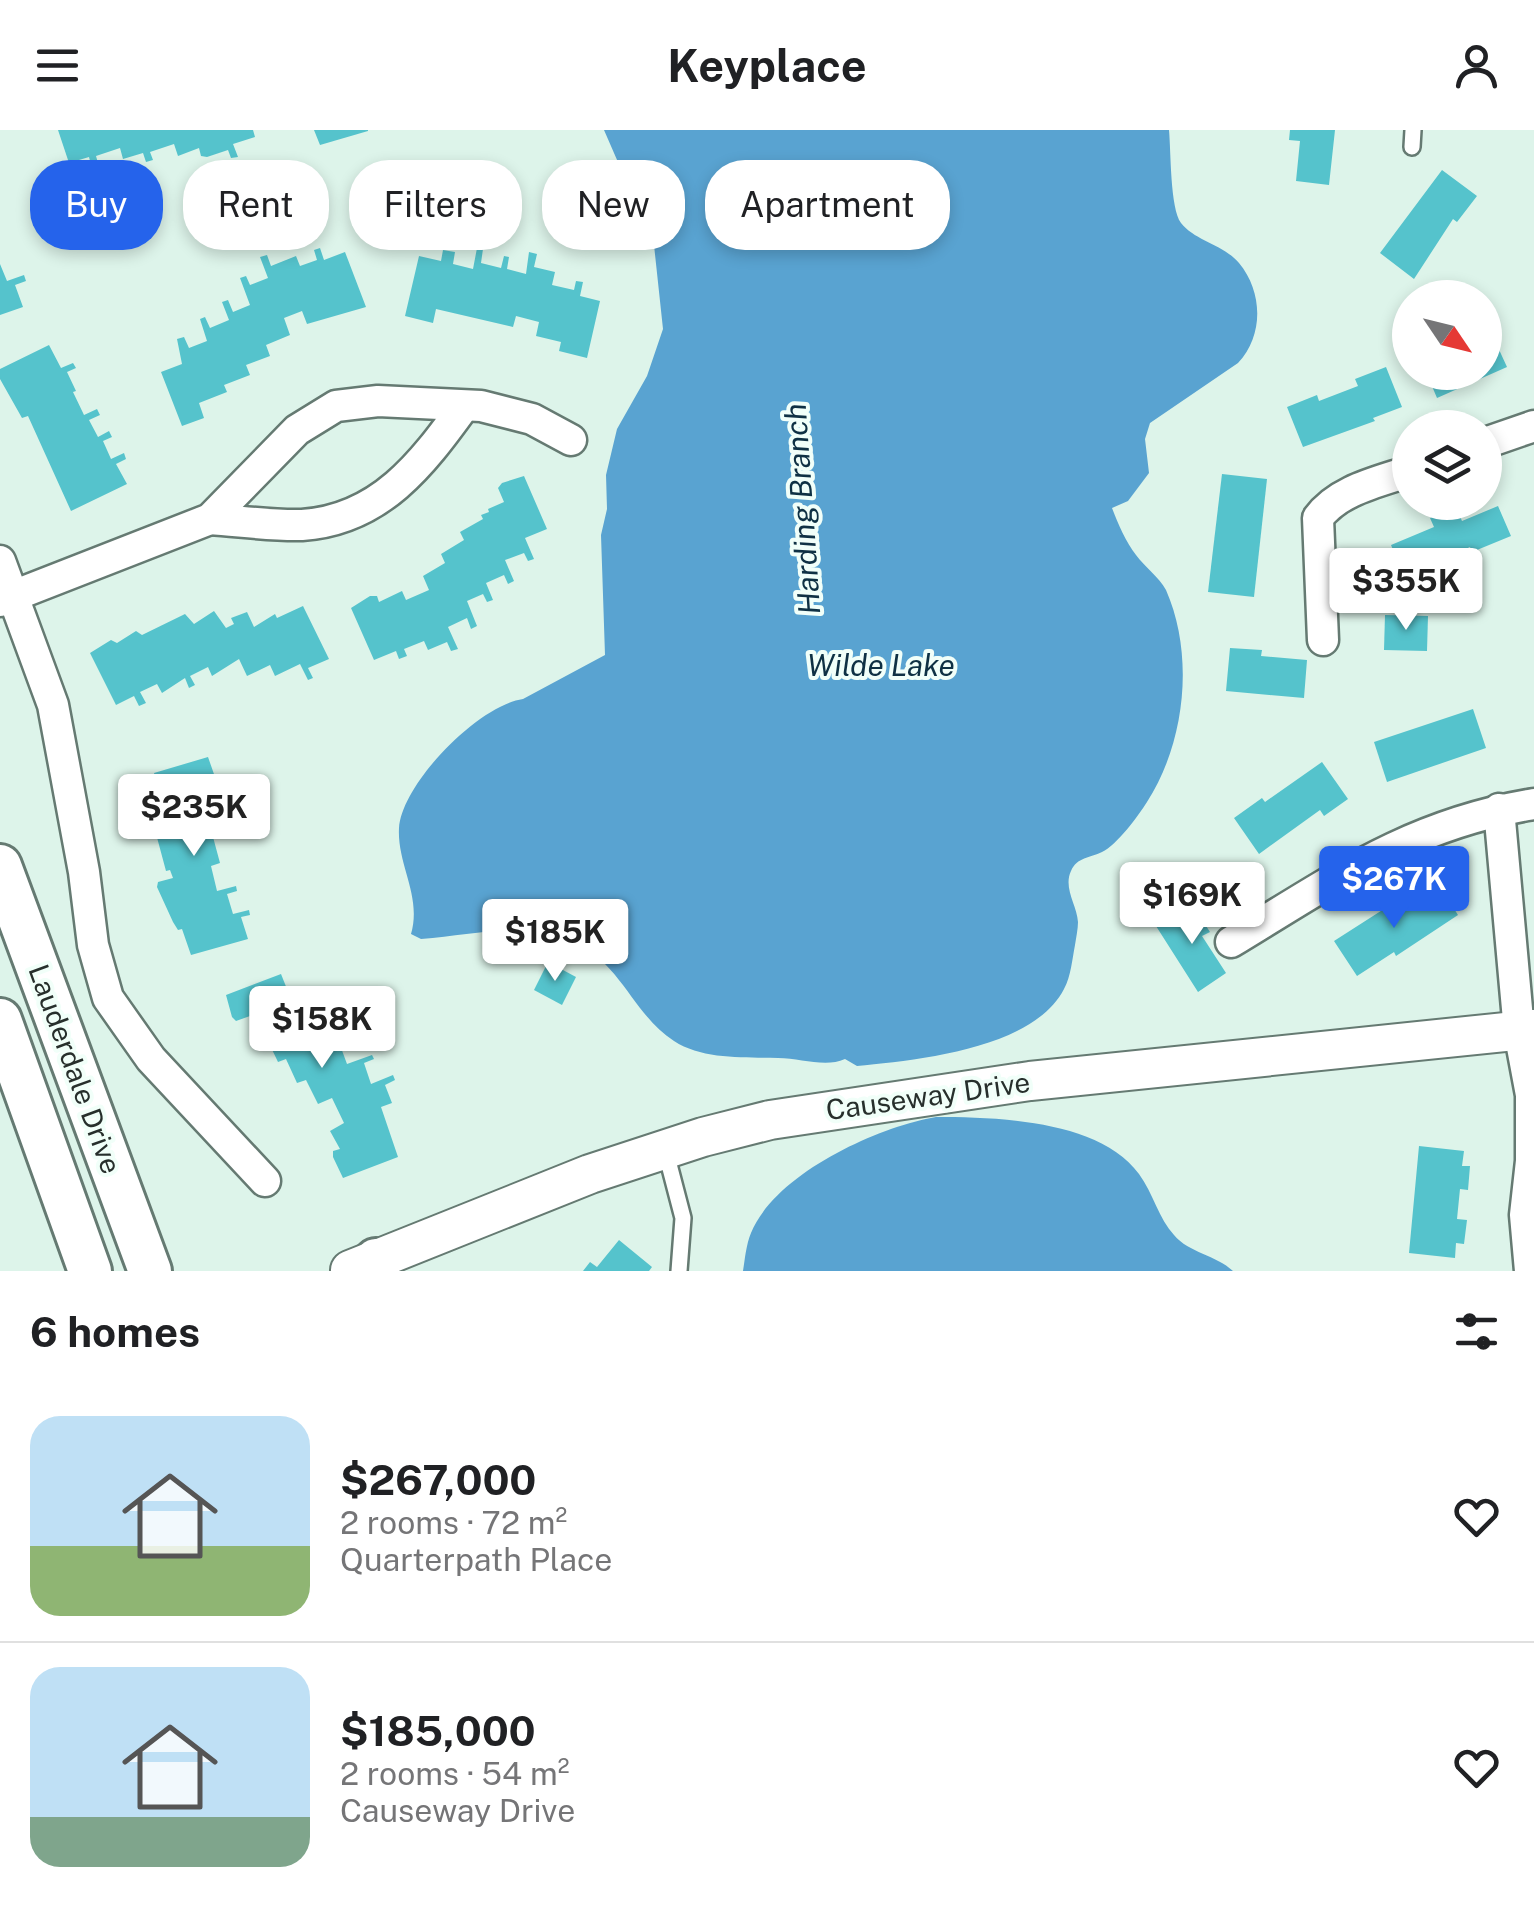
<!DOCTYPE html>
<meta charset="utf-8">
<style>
body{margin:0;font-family:"Public Sans",sans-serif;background:#f6f6f6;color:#202124;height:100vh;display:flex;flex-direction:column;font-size:38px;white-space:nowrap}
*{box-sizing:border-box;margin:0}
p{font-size:32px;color:#757577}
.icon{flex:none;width:55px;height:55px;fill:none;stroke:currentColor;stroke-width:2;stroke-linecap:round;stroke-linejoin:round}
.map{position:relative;height:1141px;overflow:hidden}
.details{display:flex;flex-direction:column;background:#fff;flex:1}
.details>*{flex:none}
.hud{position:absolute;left:30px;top:30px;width:1000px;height:90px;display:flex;gap:20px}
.needle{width:65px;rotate:125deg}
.fabs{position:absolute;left:1392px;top:150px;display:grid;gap:20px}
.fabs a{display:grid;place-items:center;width:110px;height:110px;border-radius:50%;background:#fff;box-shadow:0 5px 15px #0003;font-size:50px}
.price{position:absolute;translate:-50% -85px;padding:0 22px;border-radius:10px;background:#fff;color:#222;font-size:32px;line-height:65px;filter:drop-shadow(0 2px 5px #0008)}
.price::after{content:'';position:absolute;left:50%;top:60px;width:30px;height:22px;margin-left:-15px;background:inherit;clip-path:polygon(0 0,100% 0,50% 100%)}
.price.current{background:#2563eb;color:#fff}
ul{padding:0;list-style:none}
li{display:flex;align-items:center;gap:30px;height:250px;padding:0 30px}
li+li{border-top:2px solid #e0e0e0}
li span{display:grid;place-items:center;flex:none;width:280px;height:200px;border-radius:30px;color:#555}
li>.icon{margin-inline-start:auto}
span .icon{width:120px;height:120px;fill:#fffc;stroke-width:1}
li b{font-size:42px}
h2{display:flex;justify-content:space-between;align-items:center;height:120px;padding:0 30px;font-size:42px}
.pill{padding:0 35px;border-radius:40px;background:#fff;box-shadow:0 5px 15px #0003;font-size:35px;line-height:90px}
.pill.current{background:#2563eb;color:#fff}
header{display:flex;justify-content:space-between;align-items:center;height:130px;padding:0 30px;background:#fff;font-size:45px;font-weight:700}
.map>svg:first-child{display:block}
.water{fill:#59a3d1}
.building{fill:#55c3cc}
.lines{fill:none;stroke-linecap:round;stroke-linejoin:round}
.service-casing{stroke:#657a72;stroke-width:20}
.minor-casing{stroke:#657a72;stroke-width:35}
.tertiary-casing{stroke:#657a72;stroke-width:42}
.secondary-casing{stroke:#657a72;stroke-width:48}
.service{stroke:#fff;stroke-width:15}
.minor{stroke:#fff;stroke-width:30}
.tertiary{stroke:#fff;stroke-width:38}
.secondary{stroke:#fff;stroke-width:42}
.labels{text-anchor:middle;stroke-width:8;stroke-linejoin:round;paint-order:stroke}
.street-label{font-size:28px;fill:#272f2c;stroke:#f1fff9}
.water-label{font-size:30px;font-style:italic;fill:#0f3144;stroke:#f1fff9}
</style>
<header><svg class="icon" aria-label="menu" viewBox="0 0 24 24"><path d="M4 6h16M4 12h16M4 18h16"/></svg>Keyplace<svg class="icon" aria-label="person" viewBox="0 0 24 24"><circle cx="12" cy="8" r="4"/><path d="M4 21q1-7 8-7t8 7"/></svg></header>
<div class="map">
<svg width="1534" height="1141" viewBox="0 0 1534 1141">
<rect width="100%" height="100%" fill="#ddf4ea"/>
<!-- water -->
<g class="water">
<path d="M604,0H1169C1171,21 1170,78 1181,93C1195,111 1223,114 1239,133C1263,162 1264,205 1238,233L1150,293L1145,309L1149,343L1128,371L1112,378C1118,394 1126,412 1136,425C1145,437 1159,447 1166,460C1195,526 1185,613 1147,672C1138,686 1117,715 1102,722C1090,728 1077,727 1071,741C1063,758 1077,775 1078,792C1078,799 1076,808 1075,815C1072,830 1071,846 1064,859C1033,919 917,930 857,936L845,929C825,938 801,928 778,928C745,927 703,930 674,911C633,885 620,830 571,811C519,791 474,805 421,809L411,804C422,766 397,735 399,698C402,653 479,575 523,569L605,525L601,405L607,379L606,345L617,299L647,246L663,199L654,115Z"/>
<path d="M936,987C998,987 1100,990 1139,1044C1153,1063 1159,1089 1174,1105C1189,1123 1216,1125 1233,1141H743C745,1129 746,1115 751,1103C775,1044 877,997 936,987Z"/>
</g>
<!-- building -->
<g class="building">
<path d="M58,0H253L255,7L233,14L238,27L231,28L228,20L207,27L201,26L199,18L178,26L174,14L150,22L153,30L146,32L143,23L123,29L120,18L96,26L98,33L91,35L89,27L69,33Z"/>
<path d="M314,0H368V1L320,15Z"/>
<path d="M1290,0H1335L1329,55L1296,51L1300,11L1289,10Z"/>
<path d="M1442,40L1477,66L1457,92L1453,89L1414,149L1380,123Z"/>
<path d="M320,118L324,130L345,122L366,177L307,194L302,181L284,188L290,205L266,215L270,226L246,235L250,245L224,255L227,262L199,273L204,288L182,296L161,242L182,234L177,209L184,207L189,218L207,211L200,189L205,187L210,198L229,190L222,172L228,170L233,182L250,175L240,148L246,146L250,155L268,148L260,127L267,125L271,136L296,126L300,136L317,130L314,120Z"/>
<path d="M477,118L483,119L481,133L501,138L504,126L509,127L507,139L526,144L529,122L537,124L534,137L555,142L552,155L574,160L576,151L583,152L580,166L600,171L587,228L559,221L561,212L536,206L539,192L516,186L513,197L436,179L433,193L405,186L419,126L441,131L443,120L455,122L453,134L473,139Z"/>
<path d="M0,134L7,151L24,145L26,151L15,155L23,177L0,185Z"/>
<path d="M1490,200L1507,237L1437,268L1426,242H1485V202Z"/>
<path d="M49,215L61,238L73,233L76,238L67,242L76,261L73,262L84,285L97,279L100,285L89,290L98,307L109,301L112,307L103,311L111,329L124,323L126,329L116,334L127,354L71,381L28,286L22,288L0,249V239Z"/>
<path d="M1386,237L1402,277L1373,288L1375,291L1303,317L1287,277L1317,265L1319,271L1358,256L1355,249Z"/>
<path d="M1222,344L1267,349L1254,467L1208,462Z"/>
<path d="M524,346L547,399L525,408L534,429L528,431L524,423L505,430L514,451L508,454L504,445L486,453L493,470L487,472L483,464L467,471L477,496L471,499L467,488L448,497L458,519L451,521L447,512L428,520L424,511L404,519L407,526L399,529L396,521L374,530L351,478L370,466H377L379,472L402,461L406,470L429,460L423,446L445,433L441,424L464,410L460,402L483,389L481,385L489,382L488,379L504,372L498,358L502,353Z"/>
<path d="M1498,376L1511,406L1472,422L1470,417L1404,446L1391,415L1434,397L1430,388L1456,377L1462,391Z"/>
<path d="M303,476L329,529L308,538L313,548L308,550L300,534L275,546L270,535L247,546L239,529L212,546L208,537L190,546L195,555L189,558L185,548L162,563L157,554L140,562L146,573L139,576L134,566L116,575L90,523L111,510L117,513L136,501L142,505L185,484L194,494L214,481L226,498L234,494L231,488L247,482L254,497L275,484L277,488Z"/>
<path d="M1385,485L1428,486L1427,521L1384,520Z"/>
<path d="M1230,518L1262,520L1261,526L1307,530L1304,568L1226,561Z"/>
<path d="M1473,579L1486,618L1387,652L1374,612Z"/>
<path d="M208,627L215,647L225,644L227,650L207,656L219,706L213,707L220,733L211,736L217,761L236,756L237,761L227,764L233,784L249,780L250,785L241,787L248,809L191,825L182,799L178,800L173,792L157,757L158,752L173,748L170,740L166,741L155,700L163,696L153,675L154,669L160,667L154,643Z"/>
<path d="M1322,632L1348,669L1324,686L1320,680L1259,724L1234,688L1262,668L1265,672Z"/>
<path d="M1440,757L1458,785L1396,826L1394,822L1357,846L1334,811L1398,770L1405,780Z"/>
<path d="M1191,773L1210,802L1202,806L1226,843L1198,862L1156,796Z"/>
<path d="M548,832L576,847L562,875L534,860Z"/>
<path d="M281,844L289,864L298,861L300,867L311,863L313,868L303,872L311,892L334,883L336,888L323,893L331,912L347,906L349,911L340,915L347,934L372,925L374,929L364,933L371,954L393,945L395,950L385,955L392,973L381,977L398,1027L343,1048L333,1027V1021L340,1019L330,1001L344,993L332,968L318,974L306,950L297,953L286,929L278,932L266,907L261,909L256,902L250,886L236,891L232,887L226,865Z"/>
<path d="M1419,1016L1464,1021L1462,1036H1470L1468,1060L1460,1059L1457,1089L1467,1090L1464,1114L1456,1113L1455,1128L1409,1123Z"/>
<path d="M619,1110L652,1137L649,1141H583L590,1132L597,1137Z"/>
</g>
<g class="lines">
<!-- service casing -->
<g class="service-casing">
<g id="service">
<path d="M1412,17L1413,0"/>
<path d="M665,1019L683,1088L679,1141"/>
</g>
</g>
<!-- minor casing -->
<g class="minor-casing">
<g id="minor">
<path d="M1485,313L1534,296"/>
<path d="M210,389C240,391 272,396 302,395C380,390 422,334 464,276"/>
<path d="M0,431L53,575L84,742L93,815L108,868L151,929L265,1051"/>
<path d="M0,471L210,389L297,300L336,276L378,271L481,276L532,289L571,310"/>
<path d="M1323,510L1318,388C1338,360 1378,352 1410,341"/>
<path d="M1499,679L1519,901L1531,965V1031L1525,1085L1530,1141"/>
<path d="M1231,812C1335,749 1411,694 1534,674"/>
</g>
</g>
<!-- tertiary casing -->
<g class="tertiary-casing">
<path id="tertiary" d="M350,1140L590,1044L703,1007L770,990L1030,951L1534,899"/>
</g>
<!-- secondary casing -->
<g class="secondary-casing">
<g id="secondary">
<path d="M0,736L150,1141"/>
<path d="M0,890L90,1141"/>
<path d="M365,1141L376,1130"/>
</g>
</g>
<!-- service -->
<use href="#service" class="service"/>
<!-- minor -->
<use href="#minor" class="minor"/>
<!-- tertiary -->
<use href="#tertiary" class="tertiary"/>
<!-- secondary -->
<use href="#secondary" class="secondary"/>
</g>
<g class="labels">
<!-- street labels -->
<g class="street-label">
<text transform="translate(75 939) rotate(70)" y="10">Lauderdale Drive</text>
<text transform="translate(928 966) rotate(-8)" y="10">Causeway Drive</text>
</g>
<!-- water labels -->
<g class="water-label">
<text transform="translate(803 379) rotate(-94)" y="10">Harding Branch</text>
<text x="881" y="546">Wilde Lake</text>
</g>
</g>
</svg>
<div class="fabs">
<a><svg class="needle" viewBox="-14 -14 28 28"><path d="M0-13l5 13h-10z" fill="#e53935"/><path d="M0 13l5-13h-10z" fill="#757577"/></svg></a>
<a><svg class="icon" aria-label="layers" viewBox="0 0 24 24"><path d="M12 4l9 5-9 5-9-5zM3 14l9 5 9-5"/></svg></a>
</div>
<b class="price" style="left:1406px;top:503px">$355K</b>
<b class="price" style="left:194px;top:729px">$235K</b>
<b class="price current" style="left:1394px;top:801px">$267K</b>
<b class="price" style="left:1192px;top:817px">$169K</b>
<b class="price" style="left:555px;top:854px">$185K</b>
<b class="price" style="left:322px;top:941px">$158K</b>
<div class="hud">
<a class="pill current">Buy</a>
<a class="pill">Rent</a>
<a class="pill">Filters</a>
<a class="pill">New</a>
<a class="pill">Apartment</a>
</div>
</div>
<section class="details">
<h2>6 homes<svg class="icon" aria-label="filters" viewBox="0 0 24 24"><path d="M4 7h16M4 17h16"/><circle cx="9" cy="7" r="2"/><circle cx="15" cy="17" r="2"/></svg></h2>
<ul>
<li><span style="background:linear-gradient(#bfe0f5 65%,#8fb573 0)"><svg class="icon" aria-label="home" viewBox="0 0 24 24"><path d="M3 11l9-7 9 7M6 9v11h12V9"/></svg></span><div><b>$267,000</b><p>2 rooms · 72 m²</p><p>Quarterpath Place</p></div><svg class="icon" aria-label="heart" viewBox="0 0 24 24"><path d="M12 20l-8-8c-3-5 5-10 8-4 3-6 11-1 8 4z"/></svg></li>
<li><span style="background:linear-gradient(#bfe0f5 75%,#7fa58c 0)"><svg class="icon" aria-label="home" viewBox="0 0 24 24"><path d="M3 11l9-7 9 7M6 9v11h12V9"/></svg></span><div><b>$185,000</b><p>2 rooms · 54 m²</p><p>Causeway Drive</p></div><svg class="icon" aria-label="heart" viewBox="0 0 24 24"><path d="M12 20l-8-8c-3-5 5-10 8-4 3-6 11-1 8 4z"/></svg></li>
</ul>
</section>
